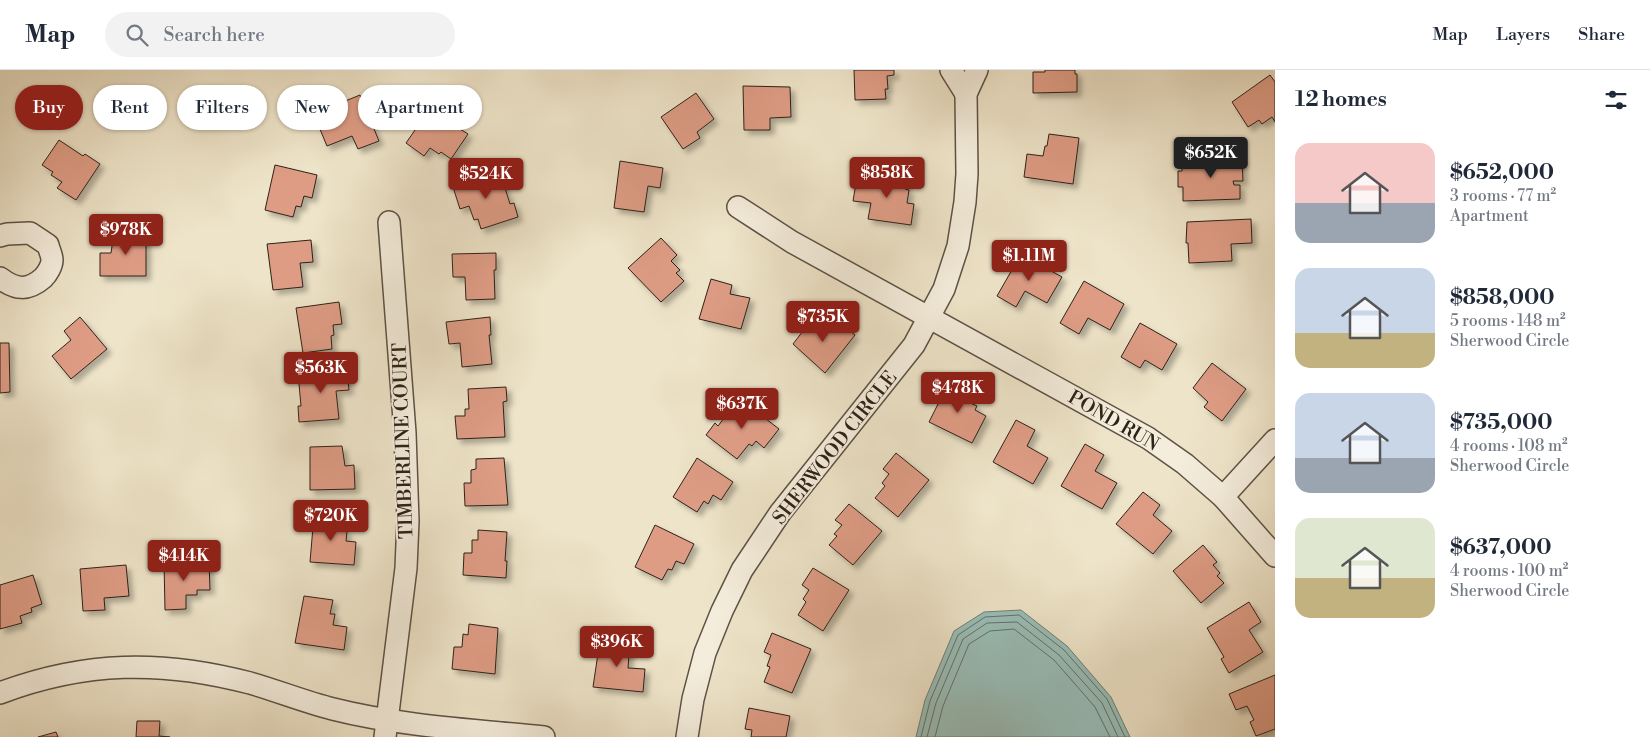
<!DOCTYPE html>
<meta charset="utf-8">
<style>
body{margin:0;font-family:"Libre Bodoni",serif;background:#f2f2f3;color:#1f2937;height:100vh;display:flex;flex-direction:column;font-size:19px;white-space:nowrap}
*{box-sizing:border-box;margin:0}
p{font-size:16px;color:#747a83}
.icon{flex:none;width:28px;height:28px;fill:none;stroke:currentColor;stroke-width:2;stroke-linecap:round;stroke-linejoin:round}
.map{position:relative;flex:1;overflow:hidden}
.sheet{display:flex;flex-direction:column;background:#fff;width:375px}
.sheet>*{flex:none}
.guide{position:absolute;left:15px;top:15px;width:475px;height:45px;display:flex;gap:10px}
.price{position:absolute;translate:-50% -42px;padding:0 11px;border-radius:5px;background:#8f2418;color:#fff;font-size:16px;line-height:32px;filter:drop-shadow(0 1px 2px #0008)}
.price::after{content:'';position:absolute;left:50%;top:30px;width:15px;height:11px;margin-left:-8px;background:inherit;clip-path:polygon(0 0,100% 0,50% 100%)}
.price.active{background:#222;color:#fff}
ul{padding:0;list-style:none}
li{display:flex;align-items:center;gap:15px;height:125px;padding:0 20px}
li span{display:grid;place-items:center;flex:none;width:140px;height:100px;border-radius:15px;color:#555}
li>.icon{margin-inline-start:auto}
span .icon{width:60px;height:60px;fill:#fffc;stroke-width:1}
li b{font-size:21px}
h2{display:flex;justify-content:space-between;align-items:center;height:60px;padding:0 20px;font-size:21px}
.tag{padding:0 18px;border-radius:22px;background:#fff;box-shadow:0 1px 4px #0004;font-size:18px;line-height:45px}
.tag.active{background:#8f2418;color:#fff}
header{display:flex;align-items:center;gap:30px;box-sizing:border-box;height:70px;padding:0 25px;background:#fff;border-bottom:1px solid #e0e1e3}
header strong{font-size:24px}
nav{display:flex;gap:28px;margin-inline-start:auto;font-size:18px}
.search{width:350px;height:45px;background:#f2f2f3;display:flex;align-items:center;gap:12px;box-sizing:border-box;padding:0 18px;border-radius:28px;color:#747a83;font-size:19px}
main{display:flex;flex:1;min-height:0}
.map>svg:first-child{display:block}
.water{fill:#99beb8;stroke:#6e8078}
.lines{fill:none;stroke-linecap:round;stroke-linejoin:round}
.shore{stroke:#637068;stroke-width:1}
.building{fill:#de9c85;stroke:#2d2219;filter:url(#shadow)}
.minor-casing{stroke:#5d5245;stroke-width:24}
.minor{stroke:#f4eddc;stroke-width:21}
.labels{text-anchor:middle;stroke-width:4;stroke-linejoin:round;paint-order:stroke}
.street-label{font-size:19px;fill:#2d2219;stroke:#f4eddc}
</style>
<header>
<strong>Map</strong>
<div class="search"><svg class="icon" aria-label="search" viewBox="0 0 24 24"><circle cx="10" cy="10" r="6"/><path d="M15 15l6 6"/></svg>Search here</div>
<nav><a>Map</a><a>Layers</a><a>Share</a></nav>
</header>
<main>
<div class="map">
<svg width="1275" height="667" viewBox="0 0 1275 667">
<defs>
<filter id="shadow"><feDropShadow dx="4.5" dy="4.5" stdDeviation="2.5" flood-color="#0004"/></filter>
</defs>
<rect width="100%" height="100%" fill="#eee4c9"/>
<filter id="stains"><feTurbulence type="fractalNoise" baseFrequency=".004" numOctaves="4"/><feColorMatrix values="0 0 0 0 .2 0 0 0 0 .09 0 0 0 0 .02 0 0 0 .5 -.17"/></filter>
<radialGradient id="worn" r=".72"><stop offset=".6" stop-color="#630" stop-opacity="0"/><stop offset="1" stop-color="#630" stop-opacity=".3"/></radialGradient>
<!-- water -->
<path class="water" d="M1021,540L1067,576L1111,627L1130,667H916L925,630L954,561L984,542Z"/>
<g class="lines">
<!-- shore -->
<g class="shore">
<path d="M921,667L930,631L958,565L985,547L1019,545L1064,580L1107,629L1125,667"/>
<path d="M927,667L936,633L963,569L987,553L1017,552L1059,585L1102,633L1118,667"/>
<path d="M935,667L943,636L969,574L990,561L1014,559L1054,590L1095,637L1110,667"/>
</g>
</g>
<!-- building -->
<g class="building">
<path d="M854,0H894V5L887,6L888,19H885L886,29L855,30Z"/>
<path d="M1045,0H1075V4H1077V22L1033,23V2H1045Z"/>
<path d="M1270,5L1275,12V52L1272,47L1262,54L1259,50L1248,57L1232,32Z"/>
<path d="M743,16L790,17L791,47L770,48V60H744Z"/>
<path d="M696,23L714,49L697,62L700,68L683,79L661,47Z"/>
<path d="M360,25L379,71L358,79L352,66L327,76L312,40L327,34L328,38Z"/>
<path d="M431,37L446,47L444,49L468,64L451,89L441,82L439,84L430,78L424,86L406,73Z"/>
<path d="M1049,64L1079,68L1073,114L1024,107L1027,84L1043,86L1045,76H1047Z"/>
<path d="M59,70L83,86L85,84L100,94L76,130L57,118L62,112L51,105L53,102L42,95Z"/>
<path d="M1242,87L1243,111H1233L1234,115H1240V129L1183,131V117H1178V101H1182V89Z"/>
<path d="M620,91L663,98L660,118L648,116L644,142L614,138Z"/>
<path d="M275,95L317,105L312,128L304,126L301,137L296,136L293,147L265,140Z"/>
<path d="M500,102L510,134L514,133L518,147L481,159L478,149L474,150L469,136L460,139L453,117Z"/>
<path d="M876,102L907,107L905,119L909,120L907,133L914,134L911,155L868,149L871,133L853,131L856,113L874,115Z"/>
<path d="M1251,149L1252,173L1231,174L1232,191L1189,193L1188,173H1186L1187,152Z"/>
<path d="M146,162V206H100V183H111L114,163Z"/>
<path d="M661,168L677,185L671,191L680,200L676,203L684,211L661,232L628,198Z"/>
<path d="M311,170L313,192L300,193L303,217L273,220L267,174Z"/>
<path d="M496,183V200H494L495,229L466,230L465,207H453L452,184Z"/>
<path d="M1021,184L1062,207L1047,233L1025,221L1016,237L997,226Z"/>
<path d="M711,209L732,215L730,224L750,228L741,259L699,249Z"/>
<path d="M1084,211L1124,234L1110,260L1088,248L1079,264L1060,253Z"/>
<path d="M339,232L342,254L333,255L334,265L331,266L332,279L303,283L296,238Z"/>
<path d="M80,247L107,279L71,309L52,286L71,270L64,261Z"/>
<path d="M490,247L491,265H489L492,294L462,297L460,273L449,274L446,252Z"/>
<path d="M813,248L830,259L837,251L855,265L825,303L793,274Z"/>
<path d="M1140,253L1177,274L1162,300L1145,290L1140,298L1121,287Z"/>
<path d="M0,273H9L10,322L0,323Z"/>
<path d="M1212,293L1246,319L1222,351L1204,337L1208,332L1193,318Z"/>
<path d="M347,298L349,320L336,321L339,349L299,352L298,336H301L298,303Z"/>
<path d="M949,312L970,323L966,331L977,336L975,340L986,346L972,373L929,352Z"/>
<path d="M506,317L507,331L503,332L505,367L457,369L455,346H465V339H469L468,319Z"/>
<path d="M739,328L779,359L764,378L756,371L752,376L749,374L737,389L706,365L715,353L718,356Z"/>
<path d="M1016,350L1035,360L1027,376L1048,388L1033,414L993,392Z"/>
<path d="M1085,374L1104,385L1095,401L1117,413L1102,439L1061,416Z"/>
<path d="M342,376L345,396L354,395L355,419L310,420V377Z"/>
<path d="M896,383L929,410L898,447L875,428L885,416L882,413L889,404L883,399Z"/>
<path d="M504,388L508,435L465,436L464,413H471V400L476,399V389Z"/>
<path d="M697,388L733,412L721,430L713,425L708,434L704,431L697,442L673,427Z"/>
<path d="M1143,422L1160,435L1153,445L1172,461L1153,484L1116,454Z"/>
<path d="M849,434L882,461L853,495L829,475L837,466L834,464L842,455L835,450Z"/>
<path d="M314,445L343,447L342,460L347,461L346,471L356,472L354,495L310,492Z"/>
<path d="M655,455L694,474L684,494L676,491L672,500L668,499L662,510L635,497Z"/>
<path d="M478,460L507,462L505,491H507L506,508L463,505L464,483H472V470H478Z"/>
<path d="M1203,475L1217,492L1213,495L1220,503L1217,506L1224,513L1201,533L1173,501Z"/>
<path d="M209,491L210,520H197V525H186V539L165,540L164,492Z"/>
<path d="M126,495L129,526L104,528L105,540L83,541L80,499Z"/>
<path d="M813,498L849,520L823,561L798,545L806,532L803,529L809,520L802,515Z"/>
<path d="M33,505L42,534L31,538L32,542L20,546L22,553L0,559V515Z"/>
<path d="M304,526L333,530L330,544H335L333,555L347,557L344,580L295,573Z"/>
<path d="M1249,532L1261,552L1249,560L1263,582L1229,603L1221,589L1224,587L1207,558Z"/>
<path d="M469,554L498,558L495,604L452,599L454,577H462L463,564L468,565Z"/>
<path d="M772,563L811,579L792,623L764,612L770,597L767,596L771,585L764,582Z"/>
<path d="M600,570L630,573L628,598L645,599L643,622L593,617Z"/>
<path d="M1275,605V659L1256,666L1250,652L1254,650L1247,636L1236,640L1229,624Z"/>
<path d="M749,638L790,646L786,667H751L752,660L745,659Z"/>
<path d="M137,651H160L159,666L170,667H136Z"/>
<path d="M56,662L58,667H38Z"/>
</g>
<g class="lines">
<!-- minor casing -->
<g class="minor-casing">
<g id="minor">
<path d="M951,0L966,24"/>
<path d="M738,137L792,172L1148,368L1185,394L1223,427L1275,486"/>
<path d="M0,166L7,164L30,163L48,175C49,180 52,185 52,190C52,196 47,204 43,208C28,221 16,220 0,208"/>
<path d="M1223,427L1275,370"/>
<path d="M0,623C85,591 162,590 250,613C278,621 305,632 333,639C400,656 475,660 544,667"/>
<path d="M385,667L406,498L408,451L405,363L389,152"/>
<path d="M687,667L693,629L705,583L722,541L742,500L780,443L914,275L944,219L958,176L965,132L967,104L966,24L977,0"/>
</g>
</g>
<!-- minor -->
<use href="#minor" class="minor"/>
</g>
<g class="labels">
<!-- street labels -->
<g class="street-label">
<text transform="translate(1114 350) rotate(30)" y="7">POND RUN</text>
<text transform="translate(402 371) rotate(-92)" y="7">TIMBERLINE COURT</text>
<text transform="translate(834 377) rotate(-52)" y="7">SHERWOOD CIRCLE</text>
</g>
</g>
<rect width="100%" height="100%" filter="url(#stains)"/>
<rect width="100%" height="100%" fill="url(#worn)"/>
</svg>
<b class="price active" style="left:1211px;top:109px">$652K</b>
<b class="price" style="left:887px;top:129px">$858K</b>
<b class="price" style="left:486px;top:130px">$524K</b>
<b class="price" style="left:126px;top:186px">$978K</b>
<b class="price" style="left:1029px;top:212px">$1.11M</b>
<b class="price" style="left:823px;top:273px">$735K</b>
<b class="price" style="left:321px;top:324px">$563K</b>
<b class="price" style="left:958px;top:344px">$478K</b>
<b class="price" style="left:742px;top:360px">$637K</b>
<b class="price" style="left:331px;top:472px">$720K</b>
<b class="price" style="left:184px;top:512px">$414K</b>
<b class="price" style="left:617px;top:598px">$396K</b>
<div class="guide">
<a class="tag active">Buy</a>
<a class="tag">Rent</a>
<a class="tag">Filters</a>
<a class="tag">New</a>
<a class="tag">Apartment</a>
</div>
</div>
<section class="sheet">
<h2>12 homes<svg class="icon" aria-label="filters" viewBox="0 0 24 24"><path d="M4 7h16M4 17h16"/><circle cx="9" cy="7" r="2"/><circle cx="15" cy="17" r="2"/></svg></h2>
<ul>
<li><span style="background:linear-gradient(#f6c9c9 60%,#9aa5b1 0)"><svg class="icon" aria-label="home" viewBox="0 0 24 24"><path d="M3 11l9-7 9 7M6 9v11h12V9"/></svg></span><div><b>$652,000</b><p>3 rooms · 77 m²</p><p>Apartment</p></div></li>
<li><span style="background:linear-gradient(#c9d6e8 65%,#c2b280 0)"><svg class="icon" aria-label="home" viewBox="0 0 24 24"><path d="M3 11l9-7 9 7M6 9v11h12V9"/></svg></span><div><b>$858,000</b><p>5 rooms · 148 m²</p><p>Sherwood Circle</p></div></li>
<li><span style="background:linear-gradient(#c9d6e8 65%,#9aa5b1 0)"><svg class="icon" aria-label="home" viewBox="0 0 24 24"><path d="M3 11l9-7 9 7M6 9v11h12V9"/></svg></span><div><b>$735,000</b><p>4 rooms · 108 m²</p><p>Sherwood Circle</p></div></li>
<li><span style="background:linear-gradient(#dfe7d0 60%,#c2b280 0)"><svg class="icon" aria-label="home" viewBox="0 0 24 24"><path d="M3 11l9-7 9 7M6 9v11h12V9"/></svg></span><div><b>$637,000</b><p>4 rooms · 100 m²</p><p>Sherwood Circle</p></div></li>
</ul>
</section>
</main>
